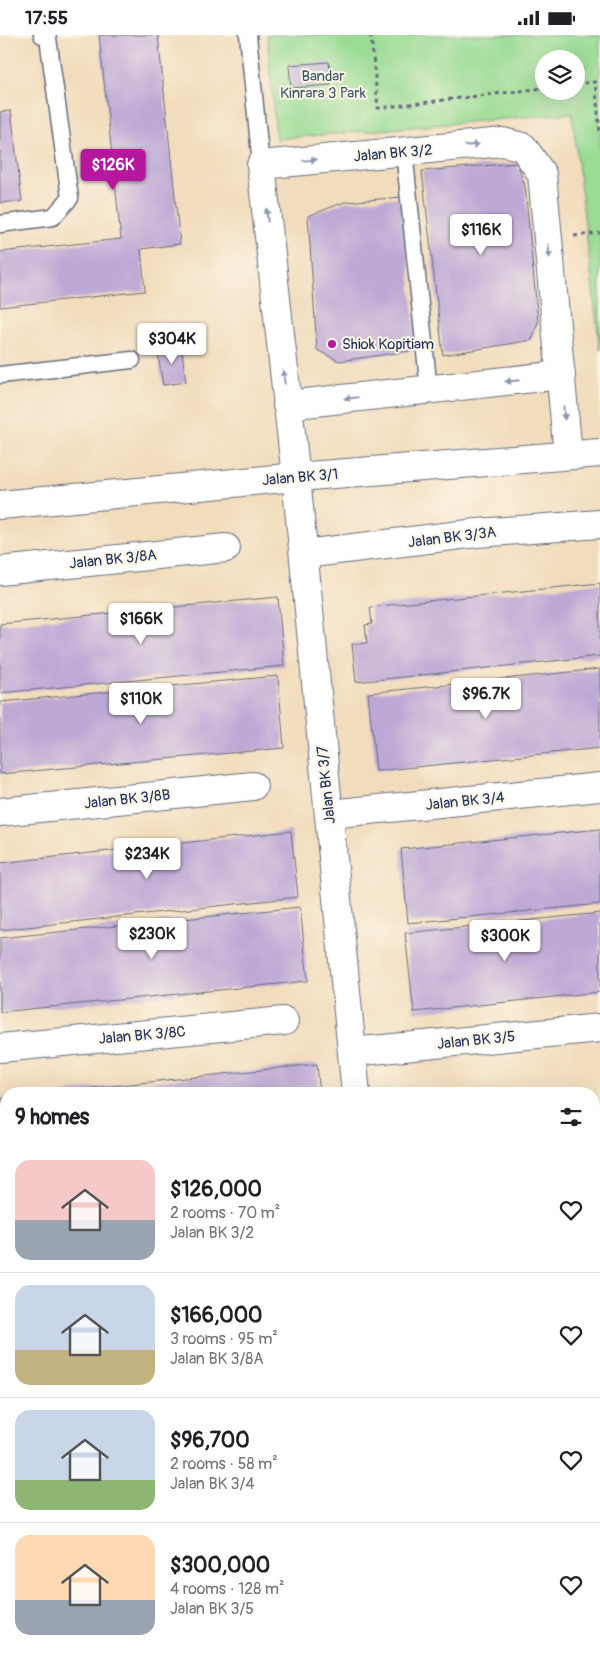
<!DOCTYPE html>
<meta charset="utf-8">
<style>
body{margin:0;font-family:Pangolin,sans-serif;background:#f2f2f2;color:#202124;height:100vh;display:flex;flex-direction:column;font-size:19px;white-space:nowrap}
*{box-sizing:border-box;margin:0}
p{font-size:16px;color:#757577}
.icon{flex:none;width:28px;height:28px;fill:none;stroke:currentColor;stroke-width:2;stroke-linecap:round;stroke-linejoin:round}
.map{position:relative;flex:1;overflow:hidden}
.drawer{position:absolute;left:0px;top:1052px;width:600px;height:571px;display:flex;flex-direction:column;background:#fff;border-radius:20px 20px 0 0;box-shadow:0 5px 20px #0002}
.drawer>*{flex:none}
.buttons{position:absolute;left:535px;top:15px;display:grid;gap:10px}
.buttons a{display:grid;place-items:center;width:50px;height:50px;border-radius:50%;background:#fff;box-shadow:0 5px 20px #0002;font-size:25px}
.price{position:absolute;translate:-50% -42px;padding:0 11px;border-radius:5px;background:#fff;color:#222;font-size:16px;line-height:32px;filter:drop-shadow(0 1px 2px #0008)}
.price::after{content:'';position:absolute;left:50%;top:30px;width:15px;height:11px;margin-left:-8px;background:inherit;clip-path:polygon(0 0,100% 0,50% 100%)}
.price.selected{background:#b5179e;color:#fff}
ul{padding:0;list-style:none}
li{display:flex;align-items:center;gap:15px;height:125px;padding:0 15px}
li+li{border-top:1px solid #e0e0e0}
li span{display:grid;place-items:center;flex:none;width:140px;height:100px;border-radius:15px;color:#555}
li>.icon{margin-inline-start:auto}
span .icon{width:60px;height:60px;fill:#fffc;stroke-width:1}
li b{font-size:21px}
h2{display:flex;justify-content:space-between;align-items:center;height:60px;padding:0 15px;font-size:21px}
.status{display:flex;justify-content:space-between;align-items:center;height:35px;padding:0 25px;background:#fff;direction:ltr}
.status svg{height:14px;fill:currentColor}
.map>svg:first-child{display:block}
.green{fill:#9adc94;stroke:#5a8679;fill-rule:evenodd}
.building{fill:#bda9d5}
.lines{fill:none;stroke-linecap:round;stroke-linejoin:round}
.service-casing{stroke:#666c7f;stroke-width:19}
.minor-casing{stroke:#666c7f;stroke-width:30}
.path{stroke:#666c7f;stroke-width:3;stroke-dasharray:4 4;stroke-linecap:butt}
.service{stroke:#fff;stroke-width:16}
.minor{stroke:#fff;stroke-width:28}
.oneway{fill:#8d97ae}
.poi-dot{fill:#b5179e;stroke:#fcf5e5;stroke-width:2}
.labels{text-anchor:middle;stroke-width:4;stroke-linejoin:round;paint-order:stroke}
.park-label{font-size:15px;fill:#3b5a6c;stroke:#fcf5e5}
.street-label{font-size:15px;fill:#1b2f5e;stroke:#fcf5e5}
.poi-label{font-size:15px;fill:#1b2f5e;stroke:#fcf5e5;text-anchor:start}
</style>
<div class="status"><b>17:55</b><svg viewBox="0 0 49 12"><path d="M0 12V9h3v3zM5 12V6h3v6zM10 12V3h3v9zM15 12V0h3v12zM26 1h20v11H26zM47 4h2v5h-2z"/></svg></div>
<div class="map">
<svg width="600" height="1623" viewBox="0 0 600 1623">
<rect width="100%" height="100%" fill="#fcf5e5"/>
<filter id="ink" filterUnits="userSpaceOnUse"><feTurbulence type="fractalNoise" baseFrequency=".02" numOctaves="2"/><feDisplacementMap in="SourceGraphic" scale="10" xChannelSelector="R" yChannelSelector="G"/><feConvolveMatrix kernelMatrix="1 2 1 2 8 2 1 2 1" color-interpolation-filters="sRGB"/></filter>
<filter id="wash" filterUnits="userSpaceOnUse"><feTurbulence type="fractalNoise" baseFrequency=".0096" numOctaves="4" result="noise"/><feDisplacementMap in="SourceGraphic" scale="20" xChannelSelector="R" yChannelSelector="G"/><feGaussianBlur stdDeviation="1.12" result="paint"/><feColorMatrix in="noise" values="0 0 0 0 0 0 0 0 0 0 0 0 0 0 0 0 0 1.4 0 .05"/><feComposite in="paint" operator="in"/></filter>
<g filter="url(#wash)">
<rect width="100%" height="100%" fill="#f1dcbb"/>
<!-- green -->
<path class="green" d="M267,0H600V315L572,78L276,104ZM544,24H576V56H544Z"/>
<g id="blocks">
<!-- building -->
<g class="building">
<path d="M99,0H158L180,209L141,214L145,256L0,272V217L121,204Z"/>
<path d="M329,27L331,50L291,53L289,30Z"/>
<path d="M11,76L22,166L0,168V77Z"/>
<path d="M517,128L525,151L538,287L532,305L443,320L422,136Z"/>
<path d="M402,162L417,315L339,326L317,315L308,181L345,167Z"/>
<path d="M181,310L186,347L163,350L157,314Z"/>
<path d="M600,548V621L356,647L352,609L367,608L365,590L372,589L370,572Z"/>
<path d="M278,562L284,631L0,658V589Z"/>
<path d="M600,634V713L376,736L368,658Z"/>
<path d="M278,641L284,713L0,739V667Z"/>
<path d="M600,794V869L408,888L401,814Z"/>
<path d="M291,796L298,862L0,895V828Z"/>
<path d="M300,872L308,946L0,977V903Z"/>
<path d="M600,878V957L414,977L405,898Z"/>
<path d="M317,1029L320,1059H60L93,1053Z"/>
<path d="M6,1063V1133H0V1064Z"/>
<path d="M594,1117L600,1122L594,1131Z"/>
<rect x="0" y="1140" width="6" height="74"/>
<path d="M6,1301V1367L0,1368V1302Z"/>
<path d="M0,1375H6V1442L0,1443Z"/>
<path d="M6,1536V1597L0,1598V1537Z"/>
<path d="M6,1610V1618H373L374,1623H0V1611Z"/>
<path d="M522,1618H548L537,1623H525Z"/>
</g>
</g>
</g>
<g filter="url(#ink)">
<use href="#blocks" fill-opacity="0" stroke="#666c7f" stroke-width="1"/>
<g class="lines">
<!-- service casing -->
<g class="service-casing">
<g id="service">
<path d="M248,0L261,130"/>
<path d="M404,116L429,355"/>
<path d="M0,189L53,182L70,163L48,3L42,0"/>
<path d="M0,340L132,325"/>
<path d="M594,1202L600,1195"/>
<path d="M594,1533L600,1548"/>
</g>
</g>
<!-- minor casing -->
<g class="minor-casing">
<g id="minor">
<path d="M287,370L561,340"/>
<path d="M0,470L296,442L600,418"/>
<path d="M304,519L477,498L600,489"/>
<path d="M0,536L226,513"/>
<path d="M0,777L253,751"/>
<path d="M329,779L600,752"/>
<path d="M0,1013L284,986"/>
<path d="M352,1017L600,993"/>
<path d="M356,1059L296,442L261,130L503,107L523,112L542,139L568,420"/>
<path d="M0,1251L6,1250"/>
<path d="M0,1484L6,1483"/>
<path d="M410,1618L411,1623"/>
</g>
</g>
<!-- path -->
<g class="path">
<path d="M371,0L378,73L544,53"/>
<path d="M576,49L595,47L600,98"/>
<path d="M574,201L600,198"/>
</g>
<!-- service -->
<use href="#service" class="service"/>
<!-- minor -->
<use href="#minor" class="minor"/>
</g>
<!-- one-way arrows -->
<defs><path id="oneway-solid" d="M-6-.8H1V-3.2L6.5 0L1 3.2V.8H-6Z" transform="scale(1.25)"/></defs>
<g class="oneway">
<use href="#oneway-solid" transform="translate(472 110) rotate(-5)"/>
<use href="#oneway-solid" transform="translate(310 125) rotate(-5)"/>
<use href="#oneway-solid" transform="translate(267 180) rotate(-96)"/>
<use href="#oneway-solid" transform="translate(549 216) rotate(85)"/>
<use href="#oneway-solid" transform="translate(284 342) rotate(-96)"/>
<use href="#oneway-solid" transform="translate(512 346) rotate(174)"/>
<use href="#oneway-solid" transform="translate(351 363) rotate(174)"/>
<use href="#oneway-solid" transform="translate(564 378) rotate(85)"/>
</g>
</g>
<!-- markers -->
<circle class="poi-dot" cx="332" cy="309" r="5"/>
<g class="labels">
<!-- park labels -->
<g class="park-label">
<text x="323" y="46">Bandar<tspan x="323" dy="17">Kinrara 3 Park</tspan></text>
</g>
<!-- street labels -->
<g class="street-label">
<text transform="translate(393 118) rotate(-5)" y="5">Jalan BK 3/2</text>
<text transform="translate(300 442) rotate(-5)" y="5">Jalan BK 3/1</text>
<text transform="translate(452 502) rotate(-7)" y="5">Jalan BK 3/3A</text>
<text transform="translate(113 524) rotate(-6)" y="5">Jalan BK 3/8A</text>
<text transform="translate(326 750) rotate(-96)" y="5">Jalan BK 3/7</text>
<text transform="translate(127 764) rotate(-6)" y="5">Jalan BK 3/8B</text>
<text transform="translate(465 766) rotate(-6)" y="5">Jalan BK 3/4</text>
<text transform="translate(142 1000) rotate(-5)" y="5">Jalan BK 3/8C</text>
<text transform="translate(476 1005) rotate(-6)" y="5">Jalan BK 3/5</text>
</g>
<!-- poi labels -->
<g class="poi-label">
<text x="342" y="314">Shiok Kopitiam</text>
</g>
</g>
</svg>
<div class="buttons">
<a><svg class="icon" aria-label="layers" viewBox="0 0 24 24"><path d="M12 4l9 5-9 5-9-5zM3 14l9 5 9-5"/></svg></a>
</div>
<b class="price selected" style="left:113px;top:156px">$126K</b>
<b class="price" style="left:481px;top:221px">$116K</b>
<b class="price" style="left:172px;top:330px">$304K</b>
<b class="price" style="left:141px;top:610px">$166K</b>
<b class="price" style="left:486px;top:685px">$96.7K</b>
<b class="price" style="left:141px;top:690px">$110K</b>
<b class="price" style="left:147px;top:845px">$234K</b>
<b class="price" style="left:152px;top:925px">$230K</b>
<b class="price" style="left:505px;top:927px">$300K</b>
<section class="drawer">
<h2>9 homes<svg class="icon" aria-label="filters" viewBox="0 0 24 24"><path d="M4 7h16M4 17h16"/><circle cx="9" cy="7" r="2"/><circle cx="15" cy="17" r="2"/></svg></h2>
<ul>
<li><span style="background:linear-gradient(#f6c9c9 60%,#9aa5b1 0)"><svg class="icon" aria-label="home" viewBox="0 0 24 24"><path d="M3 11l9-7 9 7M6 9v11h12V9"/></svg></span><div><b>$126,000</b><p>2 rooms · 70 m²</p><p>Jalan BK 3/2</p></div><svg class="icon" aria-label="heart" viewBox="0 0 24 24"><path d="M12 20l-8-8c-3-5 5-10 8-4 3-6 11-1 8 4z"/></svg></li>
<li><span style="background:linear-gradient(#c9d6e8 65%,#c2b280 0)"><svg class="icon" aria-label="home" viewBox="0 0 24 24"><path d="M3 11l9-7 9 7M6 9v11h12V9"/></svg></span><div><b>$166,000</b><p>3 rooms · 95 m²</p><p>Jalan BK 3/8A</p></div><svg class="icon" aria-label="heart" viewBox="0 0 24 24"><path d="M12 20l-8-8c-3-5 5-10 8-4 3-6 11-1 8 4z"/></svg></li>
<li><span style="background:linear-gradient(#c9d6e8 70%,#8fb573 0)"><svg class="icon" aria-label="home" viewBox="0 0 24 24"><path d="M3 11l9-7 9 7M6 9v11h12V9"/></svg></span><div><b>$96,700</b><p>2 rooms · 58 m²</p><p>Jalan BK 3/4</p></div><svg class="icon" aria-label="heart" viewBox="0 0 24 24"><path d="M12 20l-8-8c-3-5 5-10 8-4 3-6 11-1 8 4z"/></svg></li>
<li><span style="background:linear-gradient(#ffd9b3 65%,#9aa5b1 0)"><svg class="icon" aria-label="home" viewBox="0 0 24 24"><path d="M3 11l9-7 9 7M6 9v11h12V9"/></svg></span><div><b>$300,000</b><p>4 rooms · 128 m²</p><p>Jalan BK 3/5</p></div><svg class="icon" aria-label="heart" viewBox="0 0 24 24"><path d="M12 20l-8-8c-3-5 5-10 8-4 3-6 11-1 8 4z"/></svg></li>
</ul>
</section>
</div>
